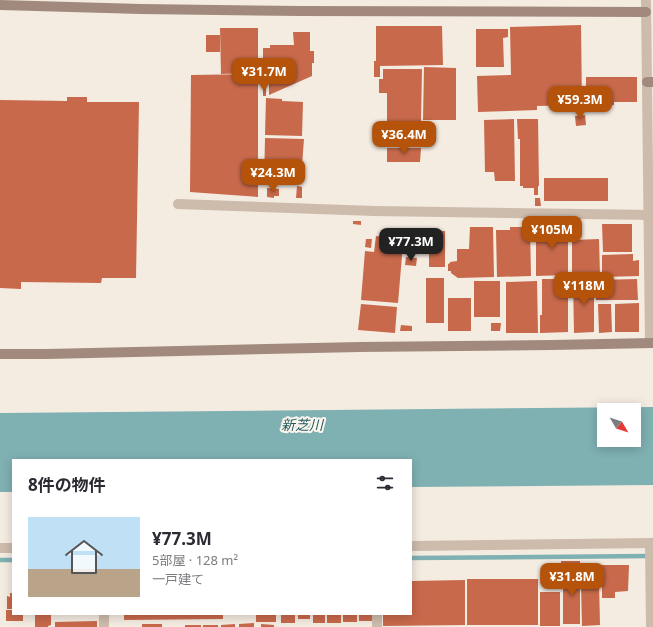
<!DOCTYPE html>
<html lang="ja">
<meta charset="utf-8">
<style>
body{margin:0;font-family:"Noto Sans","Noto Sans JP",sans-serif;background:#f2f2f3;color:#2b2b33;height:100vh;display:flex;flex-direction:column;font-size:15px;white-space:nowrap}
*{box-sizing:border-box;margin:0}
p{font-size:13px;color:#7c7c81}
.icon{flex:none;width:22px;height:22px;fill:none;stroke:currentColor;stroke-width:2;stroke-linecap:round;stroke-linejoin:round}
.map{position:relative;flex:1;overflow:hidden}
.side{position:absolute;left:12px;top:459px;width:400px;height:156px;display:flex;flex-direction:column;background:#fff;border-radius:0px;box-shadow:0 2px 10px #0003}
.side>*{flex:none}
.needle{width:26px;rotate:129deg}
.controls{position:absolute;left:597px;top:403px;display:grid;gap:8px}
.controls a{display:grid;place-items:center;width:44px;height:44px;border-radius:0px;background:#fff;box-shadow:0 2px 10px #0003;font-size:20px}
.price{position:absolute;translate:-50% -34px;padding:0 9px;border-radius:8px;background:#b45309;color:#fff;font-size:13px;line-height:26px;filter:drop-shadow(0 1px 2px #0008)}
.price::after{content:'';position:absolute;left:50%;top:24px;width:12px;height:9px;margin-left:-6px;background:inherit;clip-path:polygon(0 0,100% 0,50% 100%)}
.price.current{background:#222;color:#fff}
ul{padding:0;list-style:none}
li{display:flex;align-items:center;gap:12px;height:100px;padding:0 16px}
li+li{border-top:1px solid #e1e1e2}
li span{display:grid;place-items:center;flex:none;width:112px;height:80px;border-radius:0px;color:#555}
li>.icon{margin-inline-start:auto}
span .icon{width:48px;height:48px;fill:#fffc;stroke-width:1}
li b{font-size:17px}
h2{display:flex;justify-content:space-between;align-items:center;height:48px;padding:0 16px;font-size:17px}
.map>svg:first-child{display:block}
.water{fill:#7fb0b2;fill-rule:evenodd}
.lines{fill:none;stroke-linecap:round;stroke-linejoin:round}
.stream{stroke:#7fb0b2;stroke-width:4.5}
.building{fill:#c8694b}
.street{stroke:#cdbbac;stroke-width:10}
.secondary{stroke:#a18a7d;stroke-width:10}
.labels{text-anchor:middle;stroke-width:4;stroke-linejoin:round;paint-order:stroke}
.water-label{font-size:14px;font-style:italic;fill:#1f5a5e;stroke:#fbf5ee}
</style>
<div class="map">
<svg width="653" height="627" viewBox="0 0 653 627">
<rect width="100%" height="100%" fill="#f4ebe1"/>
<!-- water -->
<path class="water" d="M653,407V485L411,487V460H13V492H0V413ZM604,410H634V440H604Z"/>
<g class="lines">
<!-- stream -->
<g class="stream">
<path d="M411,558L651,556"/>
<path d="M0,560H13"/>
</g>
</g>
<!-- building -->
<g class="building">
<path d="M581,25L582,105L537,106V110L478,112L477,76L511,75L510,27Z"/>
<path d="M376,26H442L443,65L380,66V77H374V61H376Z"/>
<path d="M220,28H258V73L221,74Z"/>
<path d="M476,29H508V37L503,38L504,67H476Z"/>
<path d="M293,32H310V51H314V63H312V76L269,95V83H263V48H270V45H294Z"/>
<rect x="206" y="35" width="14" height="17"/>
<path d="M424,67L456,68V120H423Z"/>
<path d="M383,69H422L421,122H387V93H379V79H383Z"/>
<path d="M258,74V197L190,192L191,75Z"/>
<path d="M586,77H637V102H614V105L586,106Z"/>
<rect x="263" y="87" width="3" height="9"/>
<path d="M67,97H87V102H139L136,278H102L101,283L21,282V289L0,288V100L67,101Z"/>
<path d="M266,98L282,99V101L303,102L302,136L265,135Z"/>
<path d="M585,115L586,125L576,126L575,116Z"/>
<path d="M514,119L515,181H495L494,172H485L484,120Z"/>
<path d="M517,119H538L539,186H538V195H534V188H523V186H520V139H518Z"/>
<path d="M385,125L421,126V143H419V145L389,144V137H384Z"/>
<path d="M265,138L304,139L301,179H297V183H292L293,179H279L278,184H264Z"/>
<path d="M387,148H421L420,162H387Z"/>
<rect x="544" y="178" width="64" height="23"/>
<path d="M297,186L302,187V198H296Z"/>
<path d="M267,188L279,189V196H274V198L267,197Z"/>
<path d="M535,198H540L541,206H535Z"/>
<path d="M353,221H361V225L353,224Z"/>
<path d="M602,224H632V252H603Z"/>
<path d="M536,225H568V275L536,276Z"/>
<path d="M470,227H493L494,277L458,278L451,273V271H448V264L450,263V262L457,261V249H469Z"/>
<path d="M510,227H530L531,276L497,277L496,230H510Z"/>
<path d="M391,231L404,232L398,303L361,300L365,251L374,252L376,236L391,238Z"/>
<rect x="429" y="231" width="16" height="36"/>
<path d="M366,239H372L371,248L365,247Z"/>
<path d="M599,239L600,275L572,276V240Z"/>
<path d="M633,254V261L639,260V276L602,277V255Z"/>
<path d="M406,257L417,258L416,266L405,265Z"/>
<rect x="426" y="278" width="18" height="45"/>
<path d="M542,279H568V332L540,333V315H542Z"/>
<path d="M594,279V332L574,333L573,280Z"/>
<path d="M637,279L638,300H596V280Z"/>
<rect x="474" y="281" width="26" height="36"/>
<path d="M537,281L538,333H506V282Z"/>
<rect x="448" y="298" width="23" height="33"/>
<path d="M639,303V332H615V304Z"/>
<path d="M361,304L397,307L395,333L358,330Z"/>
<path d="M598,304H611L612,332L599,333Z"/>
<path d="M491,323H501L500,331H491Z"/>
<path d="M401,325L412,326V331H400Z"/>
<rect x="561" y="561" width="19" height="8"/>
<path d="M602,565H629L628,591L615,592V598H602Z"/>
<path d="M565,570H580V624H563V587H561V580H565Z"/>
<rect x="467" y="579" width="71" height="46"/>
<path d="M465,580V625L383,626V614H411V581Z"/>
<path d="M583,582H599L600,625L582,626L581,585H584Z"/>
<rect x="540" y="592" width="20" height="34"/>
<path d="M10,593H13V609H7V596L10,597Z"/>
<path d="M6,610H13V614H23V621H6Z"/>
<path d="M35,614H51V625L48,626V627H35Z"/>
<path d="M124,614H223V619L124,620Z"/>
<rect x="256" y="614" width="20" height="8"/>
<rect x="281" y="614" width="14" height="9"/>
<rect x="298" y="614" width="12" height="5"/>
<rect x="313" y="614" width="12" height="9"/>
<rect x="327" y="614" width="14" height="9"/>
<rect x="343" y="614" width="14" height="8"/>
<rect x="359" y="614" width="13" height="7"/>
<path d="M97,621V627H55V622Z"/>
<path d="M254,623V627H239V624Z"/>
<rect x="142" y="624" width="20" height="3"/>
<path d="M235,624V627H221V625Z"/>
<path d="M261,624L274,625V627H261Z"/>
<rect x="185" y="625" width="16" height="2"/>
<rect x="203" y="625" width="15" height="2"/>
</g>
<g class="lines">
<!-- street -->
<g class="street">
<path d="M646,0L650,343"/>
<path d="M178,204L374,211L653,215"/>
<path d="M650,544L651,627"/>
<path d="M411,546L653,543"/>
<path d="M0,548H13"/>
<path d="M104,614V627"/>
<path d="M377,627V614"/>
</g>
<!-- secondary -->
<g class="secondary">
<path d="M0,5L141,9L300,11L646,12"/>
<path d="M647,82H653"/>
<path d="M0,354H47L360,347L552,345L653,343"/>
</g>
</g>
<g class="labels">
<!-- water labels -->
<g class="water-label">
<text x="302" y="430">新芝川</text>
</g>
</g>
</svg>
<div class="controls">
<a><svg class="needle" viewBox="-14 -14 28 28"><path d="M0-13l5 13h-10z" fill="#e53935"/><path d="M0 13l5-13h-10z" fill="#7c7c81"/></svg></a>
</div>
<b class="price" style="left:264px;top:92px">¥31.7M</b>
<b class="price" style="left:580px;top:120px">¥59.3M</b>
<b class="price" style="left:404px;top:155px">¥36.4M</b>
<b class="price" style="left:273px;top:193px">¥24.3M</b>
<b class="price" style="left:552px;top:250px">¥105M</b>
<b class="price current" style="left:411px;top:262px">¥77.3M</b>
<b class="price" style="left:584px;top:306px">¥118M</b>
<b class="price" style="left:572px;top:597px">¥31.8M</b>
<section class="side">
<h2>8件の物件<svg class="icon" aria-label="filters" viewBox="0 0 24 24"><path d="M4 7h16M4 17h16"/><circle cx="9" cy="7" r="2"/><circle cx="15" cy="17" r="2"/></svg></h2>
<ul>
<li><span style="background:linear-gradient(#bfe0f5 65%,#b9a48a 0)"><svg class="icon" aria-label="home" viewBox="0 0 24 24"><path d="M3 11l9-7 9 7M6 9v11h12V9"/></svg></span><div><b>¥77.3M</b><p>5部屋 · 128 m²</p><p>一戸建て</p></div></li>
</ul>
</section>
</div>
